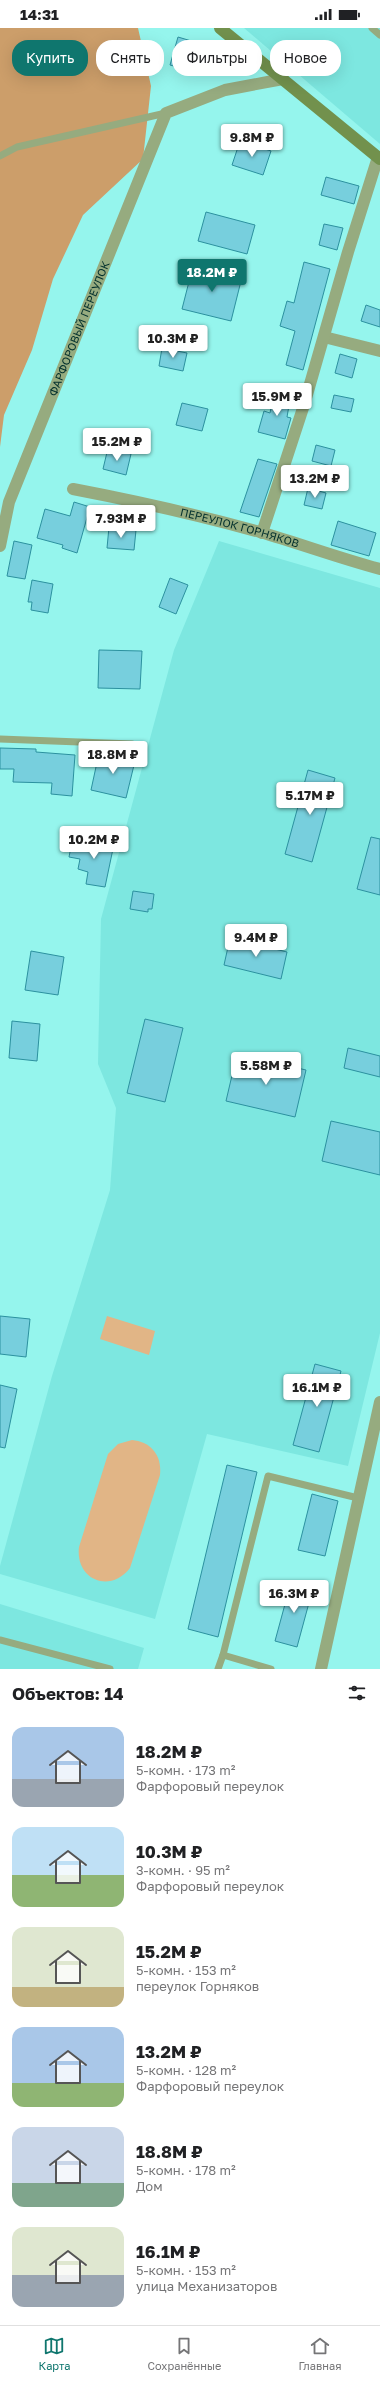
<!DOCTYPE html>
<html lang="ru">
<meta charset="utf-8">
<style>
body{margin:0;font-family:"Golos Text",sans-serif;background:#f6f6f6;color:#202124;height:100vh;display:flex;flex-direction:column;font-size:15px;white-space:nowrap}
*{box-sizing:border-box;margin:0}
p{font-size:13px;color:#757577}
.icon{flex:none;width:22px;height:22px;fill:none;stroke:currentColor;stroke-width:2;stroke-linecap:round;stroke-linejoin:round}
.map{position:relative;height:1641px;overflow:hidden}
.side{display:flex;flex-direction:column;background:#fff;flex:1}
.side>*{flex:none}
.hud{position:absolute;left:12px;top:12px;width:356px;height:36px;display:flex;gap:8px}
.price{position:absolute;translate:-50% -34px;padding:0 9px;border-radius:4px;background:#fff;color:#222;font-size:13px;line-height:26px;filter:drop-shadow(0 1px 2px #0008)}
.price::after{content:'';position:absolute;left:50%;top:24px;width:12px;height:9px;margin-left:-6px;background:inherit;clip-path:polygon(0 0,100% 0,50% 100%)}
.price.on{background:#0f766e;color:#fff}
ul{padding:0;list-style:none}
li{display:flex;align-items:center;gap:12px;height:100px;padding:0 12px}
li span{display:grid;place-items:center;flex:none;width:112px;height:80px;border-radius:12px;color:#555}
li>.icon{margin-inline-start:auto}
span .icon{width:48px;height:48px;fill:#fffc;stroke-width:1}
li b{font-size:17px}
h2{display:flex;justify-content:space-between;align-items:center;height:48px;padding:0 12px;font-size:17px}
.tag{padding:0 14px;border-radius:16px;background:#fff;box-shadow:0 4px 16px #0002;font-size:14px;line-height:36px}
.tag.on{background:#0f766e;color:#fff}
.status{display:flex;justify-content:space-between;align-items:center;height:28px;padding:0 20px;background:#fff;direction:ltr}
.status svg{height:11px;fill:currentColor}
.tabs{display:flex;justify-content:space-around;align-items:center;height:56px;border-top:1px solid #e0e0e0;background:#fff;font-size:11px;color:#757577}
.tabs a{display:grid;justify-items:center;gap:2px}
.tabs .on{color:#0f766e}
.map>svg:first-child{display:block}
.built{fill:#7de7e0}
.green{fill:#e1b586}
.forest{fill:#cc9e6a}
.building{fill:#77cfdd;stroke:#2c919f}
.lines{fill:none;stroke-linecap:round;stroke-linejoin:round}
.lane{stroke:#96ab7f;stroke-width:7}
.street{stroke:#96ab7f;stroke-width:12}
.secondary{stroke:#72914d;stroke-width:12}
.labels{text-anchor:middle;stroke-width:3.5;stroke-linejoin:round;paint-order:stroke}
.street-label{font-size:11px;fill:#03302d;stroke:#fff}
</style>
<div class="status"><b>14:31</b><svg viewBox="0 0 49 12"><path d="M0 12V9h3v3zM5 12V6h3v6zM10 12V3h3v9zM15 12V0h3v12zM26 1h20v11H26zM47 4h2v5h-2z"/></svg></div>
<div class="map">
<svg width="380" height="1641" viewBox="0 0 380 1641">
<rect width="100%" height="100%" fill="#95f5ed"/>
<!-- built -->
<g class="built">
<path d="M244,0H380V116Z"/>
<path d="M219,513L380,560V1305L348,1438L207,1406L155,1591L0,1546V1538L52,1348L110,1162L116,1080L98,1036L101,891L174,622Z"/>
<path d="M0,1576L144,1620L138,1641H0Z"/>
</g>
<!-- green -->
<g class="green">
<path d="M107,1288L155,1303L149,1327L100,1311Z"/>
<path d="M132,1412C151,1414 162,1427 160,1447L130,1540C110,1566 75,1552 79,1519L108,1426L118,1416Z"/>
</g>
<!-- forest -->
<path class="forest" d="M0,0H138L151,58L143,131L83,187L53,251L32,322L4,387L0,419Z"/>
<!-- building -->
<g class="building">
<path d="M178,9L208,18L199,45L170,37Z"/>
<path d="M240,113L271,123L263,147L232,137Z"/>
<path d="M326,149L359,158L354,176L321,167Z"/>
<path d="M206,184L255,197L247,226L198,213Z"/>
<path d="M324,196L343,200L337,222L319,217Z"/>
<path d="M304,234L330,241L303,342L286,337L295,303L280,298L287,273L294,275Z"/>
<path d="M193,238L242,249L231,293L182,281Z"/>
<path d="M366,277L380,282V299L361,293Z"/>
<path d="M162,320L187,325L183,343L159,338Z"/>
<path d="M340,326L357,331L352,350L335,345Z"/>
<path d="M274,363L291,366L287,389L291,390L285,411L258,404L264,383L270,385Z"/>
<path d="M334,367L354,371L351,384L331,380Z"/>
<path d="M182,375L208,381L202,403L176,397Z"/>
<path d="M316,417L335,422L331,438L312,433Z"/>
<path d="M108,420L131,426L126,447L103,441Z"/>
<path d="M258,431L277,436L259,489L240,484Z"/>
<path d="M308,460L326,465L322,481L304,477Z"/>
<path d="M74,474L90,479L77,525L62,520L63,517L37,510L45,481L70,488Z"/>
<path d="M338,493L376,505L369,528L331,517Z"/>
<path d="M109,499L136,502L134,522L107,520Z"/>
<path d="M14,513L32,517L25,551L7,548Z"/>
<path d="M170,550L188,557L176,586L159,579Z"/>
<path d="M32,552L53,556L48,585L31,582L32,574H28Z"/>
<path d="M99,622L142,623L140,661L98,660Z"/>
<path d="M0,720L36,721V724L75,727L72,768L51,766L52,755L13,754L14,741H0Z"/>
<path d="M99,725L135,733L126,770L91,762Z"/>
<path d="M308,742L335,750L312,834L285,826Z"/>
<path d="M80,809L114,816L105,859L86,856L88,844L78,841L80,831L69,829L71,819L78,820Z"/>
<path d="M371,809L380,811V867L357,861Z"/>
<path d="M133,863L154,866L152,881H148V884L130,881Z"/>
<path d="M230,910L287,924L281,951L224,937Z"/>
<path d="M31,923L64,929L58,967L25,962Z"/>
<path d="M145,991L183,1000L165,1074L127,1065Z"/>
<path d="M12,993L40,996L37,1033L9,1030Z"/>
<path d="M348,1020L380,1028V1049L344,1040Z"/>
<path d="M237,1026L306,1042L295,1089L226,1073Z"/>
<path d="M331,1093L380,1104V1147L322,1133Z"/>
<path d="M0,1288L30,1291L26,1329L0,1326Z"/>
<path d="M315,1336L341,1343L319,1424L293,1417Z"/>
<path d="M0,1357L17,1361L5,1420L0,1419Z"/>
<path d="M227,1437L257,1444L218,1609L188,1601Z"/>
<path d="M312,1466L338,1473L325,1528L298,1522Z"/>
<path d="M291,1554L313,1560L297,1619L275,1613Z"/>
</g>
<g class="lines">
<!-- lane -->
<g class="lane">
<path d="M372,0L380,7"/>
<path d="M0,128L17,119L166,85"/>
<path d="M0,711L132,716"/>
<path d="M0,1612L110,1641"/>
<path d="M218,1641L223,1627"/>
<path d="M271,1641L223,1627L268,1448L358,1470"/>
</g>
<!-- street -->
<g class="street">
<path d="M324,309L380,323"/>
<path id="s1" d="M73,461C136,473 198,487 260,504C301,516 339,530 380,541"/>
<path d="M262,505L304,377L348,224L378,129"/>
<path id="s2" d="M0,518L9,474L166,85L225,62L283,51"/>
<path d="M321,1641L380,1374"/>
</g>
<!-- secondary -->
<path class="secondary" d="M220,0L380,131"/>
</g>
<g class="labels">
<!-- street labels -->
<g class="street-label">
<text dy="4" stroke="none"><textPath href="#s2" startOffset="232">ФАРФОРОВЫЙ ПЕРЕУЛОК</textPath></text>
<text dy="4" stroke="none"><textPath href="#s1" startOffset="171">ПЕРЕУЛОК ГОРНЯКОВ</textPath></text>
</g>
</g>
</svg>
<b class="price" style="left:252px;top:130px">9.8M ₽</b>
<b class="price on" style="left:212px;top:265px">18.2M ₽</b>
<b class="price" style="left:173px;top:331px">10.3M ₽</b>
<b class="price" style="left:277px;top:389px">15.9M ₽</b>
<b class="price" style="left:117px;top:434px">15.2M ₽</b>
<b class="price" style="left:315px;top:471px">13.2M ₽</b>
<b class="price" style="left:121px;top:511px">7.93M ₽</b>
<b class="price" style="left:113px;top:747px">18.8M ₽</b>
<b class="price" style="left:310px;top:788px">5.17M ₽</b>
<b class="price" style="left:94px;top:832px">10.2M ₽</b>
<b class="price" style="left:256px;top:930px">9.4M ₽</b>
<b class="price" style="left:266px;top:1058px">5.58M ₽</b>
<b class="price" style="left:317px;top:1380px">16.1M ₽</b>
<b class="price" style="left:294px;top:1586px">16.3M ₽</b>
<div class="hud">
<a class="tag on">Купить</a>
<a class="tag">Снять</a>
<a class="tag">Фильтры</a>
<a class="tag">Новое</a>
</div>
</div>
<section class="side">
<h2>Объектов: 14<svg class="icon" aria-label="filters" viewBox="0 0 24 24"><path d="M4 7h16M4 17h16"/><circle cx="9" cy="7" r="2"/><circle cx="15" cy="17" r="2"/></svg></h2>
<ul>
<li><span style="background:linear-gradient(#a9c7e8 65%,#9aa5b1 0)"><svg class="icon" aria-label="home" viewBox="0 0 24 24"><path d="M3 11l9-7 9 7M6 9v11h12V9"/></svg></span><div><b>18.2M ₽</b><p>5-комн. · 173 m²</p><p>Фарфоровый переулок</p></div></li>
<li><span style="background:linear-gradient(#bfe0f5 60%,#8fb573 0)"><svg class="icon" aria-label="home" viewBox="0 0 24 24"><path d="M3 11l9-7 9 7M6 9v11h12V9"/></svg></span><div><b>10.3M ₽</b><p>3-комн. · 95 m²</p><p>Фарфоровый переулок</p></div></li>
<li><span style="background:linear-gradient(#dfe7d0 75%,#c2b280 0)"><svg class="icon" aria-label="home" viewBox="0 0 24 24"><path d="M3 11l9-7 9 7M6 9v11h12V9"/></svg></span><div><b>15.2M ₽</b><p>5-комн. · 153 m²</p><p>переулок Горняков</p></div></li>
<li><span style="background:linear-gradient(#a9c7e8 70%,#8fb573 0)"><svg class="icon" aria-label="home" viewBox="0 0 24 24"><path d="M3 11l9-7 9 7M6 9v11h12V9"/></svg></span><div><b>13.2M ₽</b><p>5-комн. · 128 m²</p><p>Фарфоровый переулок</p></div></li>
<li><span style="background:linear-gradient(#c9d6e8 70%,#7fa58c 0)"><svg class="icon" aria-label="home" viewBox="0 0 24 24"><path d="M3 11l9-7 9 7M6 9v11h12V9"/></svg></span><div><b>18.8M ₽</b><p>5-комн. · 178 m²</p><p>Дом</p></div></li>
<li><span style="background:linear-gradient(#dfe7d0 60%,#9aa5b1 0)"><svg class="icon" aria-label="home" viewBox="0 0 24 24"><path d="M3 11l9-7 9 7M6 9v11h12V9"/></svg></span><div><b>16.1M ₽</b><p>5-комн. · 153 m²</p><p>улица Механизаторов</p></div></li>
</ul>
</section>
<nav class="tabs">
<a class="on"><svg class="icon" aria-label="map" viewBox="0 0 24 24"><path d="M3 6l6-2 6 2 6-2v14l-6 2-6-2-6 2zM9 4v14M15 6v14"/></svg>Карта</a>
<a><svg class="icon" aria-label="saved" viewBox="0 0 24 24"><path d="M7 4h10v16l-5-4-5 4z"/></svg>Сохранённые</a>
<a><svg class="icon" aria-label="home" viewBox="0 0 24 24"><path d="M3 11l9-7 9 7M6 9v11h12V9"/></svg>Главная</a>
</nav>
